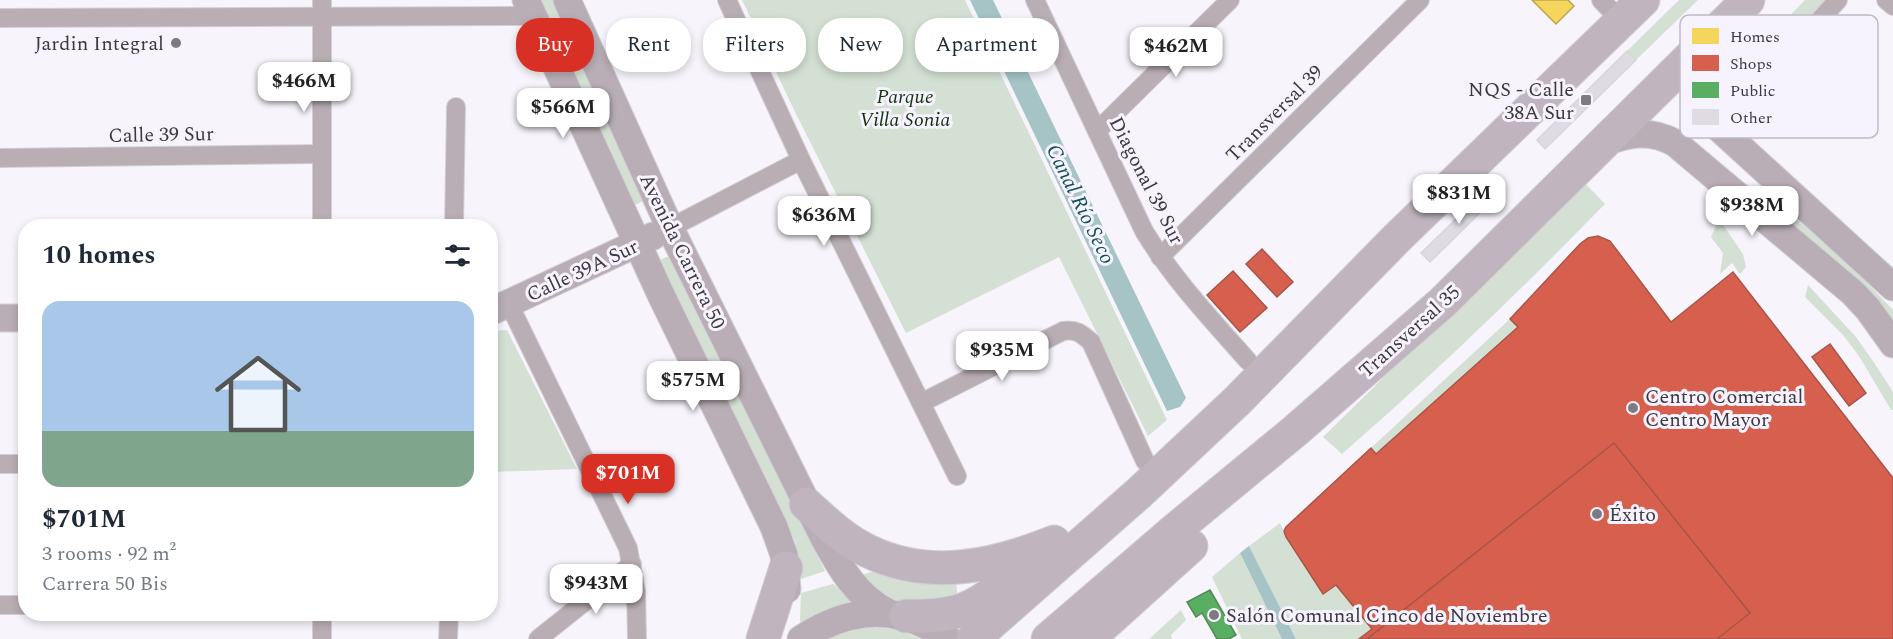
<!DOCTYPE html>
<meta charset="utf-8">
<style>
body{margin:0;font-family:Spectral,serif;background:#f2f2f3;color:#1f2937;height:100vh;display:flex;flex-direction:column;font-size:22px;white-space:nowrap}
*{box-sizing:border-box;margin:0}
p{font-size:20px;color:#747a83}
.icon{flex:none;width:33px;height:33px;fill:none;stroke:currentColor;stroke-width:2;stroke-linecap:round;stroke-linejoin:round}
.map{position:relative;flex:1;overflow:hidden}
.panel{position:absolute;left:18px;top:219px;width:480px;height:402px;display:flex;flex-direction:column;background:#fff;border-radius:24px;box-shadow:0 3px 9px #0003}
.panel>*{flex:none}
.guide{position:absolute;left:516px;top:18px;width:570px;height:54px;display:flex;gap:12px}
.price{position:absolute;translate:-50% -51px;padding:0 14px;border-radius:12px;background:#fff;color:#222;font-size:20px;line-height:39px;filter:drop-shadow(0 2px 3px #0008)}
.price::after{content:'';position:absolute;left:50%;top:36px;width:18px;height:14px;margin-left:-9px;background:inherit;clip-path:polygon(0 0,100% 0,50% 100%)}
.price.selected{background:#d93025;color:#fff}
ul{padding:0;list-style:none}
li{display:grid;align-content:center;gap:12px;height:318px;padding:0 24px}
li span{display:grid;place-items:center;height:186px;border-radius:18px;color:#555}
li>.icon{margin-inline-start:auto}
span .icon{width:108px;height:108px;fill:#fffc;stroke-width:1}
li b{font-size:26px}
h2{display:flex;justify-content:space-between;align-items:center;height:72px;padding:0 24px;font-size:26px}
.chip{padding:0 21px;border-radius:24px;background:#fff;box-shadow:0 3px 9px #0003;font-size:21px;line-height:54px}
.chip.selected{background:#d93025;color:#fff}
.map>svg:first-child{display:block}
.green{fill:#d4e0d4}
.water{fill:#a6c3c6}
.homes{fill:#f6d55c;stroke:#bea653;stroke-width:1.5}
.shops{fill:#d6604d;stroke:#a85549;stroke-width:1.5}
.public{fill:#5aae61;stroke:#518b57;stroke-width:1.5}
.building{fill:#dedce2;stroke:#d8d6db;stroke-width:1.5}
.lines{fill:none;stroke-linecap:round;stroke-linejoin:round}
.street-casing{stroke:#d2d0d5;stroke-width:20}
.secondary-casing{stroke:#d2d0d5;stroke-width:29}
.highway-casing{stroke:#d2d0d5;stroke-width:35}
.street{stroke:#baaeb5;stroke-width:18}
.secondary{stroke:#b9aeb5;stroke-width:27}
.highway{stroke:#c0b5bf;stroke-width:33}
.poi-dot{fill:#7d7b81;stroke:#f6f2fe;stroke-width:2}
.labels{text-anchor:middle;stroke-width:6;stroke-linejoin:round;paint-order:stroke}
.poi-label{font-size:20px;fill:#3c3a3f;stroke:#f6f2fe;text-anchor:start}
.park-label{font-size:20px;font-style:italic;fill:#12340c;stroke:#f6f2fe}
.street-label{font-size:20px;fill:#3c3a3f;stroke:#f6f2fe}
.water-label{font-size:21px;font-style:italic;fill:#135355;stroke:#f6f2fe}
.key{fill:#f6f2fe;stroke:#bebbc5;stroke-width:1.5}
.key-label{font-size:16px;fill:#3c3a3f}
</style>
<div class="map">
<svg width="1893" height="639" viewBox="0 0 1893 639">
<rect width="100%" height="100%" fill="#f7f5fb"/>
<!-- green -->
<g class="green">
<path d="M540,0H556C580,69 613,134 645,200L633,206Z"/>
<path d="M742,0H965L1167,420L1148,436L1059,257L906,333L794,110Z"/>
<path d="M1679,0H1698L1636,60L1627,51Z"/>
<path d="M1805,0H1830L1776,58L1748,59Z"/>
<path d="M1579,177L1605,204C1520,291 1434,374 1342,454L1323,437L1379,382L1443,312Z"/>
<path d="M1767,193L1858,273L1893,310V321L1854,278L1763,197Z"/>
<path d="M1719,219L1743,254L1746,267L1740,274L1732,263L1720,274L1723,253L1711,237Z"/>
<path d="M669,256L825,571L801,579L795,541L657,261Z"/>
<path d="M1808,285L1856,337L1875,364L1893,392V410H1891L1859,356L1843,335L1805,297Z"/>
<path d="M1510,319L1518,327L1376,454L1371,448Z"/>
<path d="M507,330L577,469L491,472V331Z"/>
<path d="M1280,523L1286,537L1323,594L1336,585L1372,629L1359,639H1296L1249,546Z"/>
<path d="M1240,553L1282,639H1242L1212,577Z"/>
<path d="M888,567L956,579L958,604H899L878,594L861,575Z"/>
<path d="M833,584L855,603L801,623L800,620L801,593Z"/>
<path d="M1181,610L1186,620L1171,635L1172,639H1149Z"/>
<path d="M862,627L896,629L921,639H826Z"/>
</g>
<!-- water -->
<g class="water">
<path d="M970,0H993L1186,398L1180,407L1167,411Z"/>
<path d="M1249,546L1296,639H1282L1240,553Z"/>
</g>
<!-- homes -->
<path class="homes" d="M1532,0H1568L1574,6L1556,24Z"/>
<!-- shops -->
<g class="shops">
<path d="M1598,236L1610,241L1671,322L1733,272L1893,478V639H1359L1372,629L1336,585L1323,594L1286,537L1284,531L1286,527L1371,448L1376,454L1518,327L1510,319L1580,244L1588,238Z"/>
<path d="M1262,249L1293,282L1277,297L1246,264Z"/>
<path d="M1233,271L1267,308L1240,332L1207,295Z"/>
<path d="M1830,344L1866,393L1849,406L1812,357Z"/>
<path d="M1614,443L1750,613L1717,639H1367Z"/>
</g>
<!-- public -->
<path class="public" d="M1210,590L1236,635L1229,639H1217L1202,613L1196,617L1187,602Z"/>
<!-- building -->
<g class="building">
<path d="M1627,51L1636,60L1545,149L1537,140Z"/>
<path d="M1488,188L1497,196L1430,262L1421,253Z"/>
</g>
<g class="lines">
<!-- street casing -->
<g class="street-casing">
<g id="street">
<path d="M322,0V226"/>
<path d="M727,0L801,160L957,476"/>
<path d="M1035,0L1144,231C1173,279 1211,319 1248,361"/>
<path d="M1601,0L1621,21"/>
<path d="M1886,0L1893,6"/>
<path d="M0,18L532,16"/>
<path d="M1751,95L1838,0"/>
<path d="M1097,131L1230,0"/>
<path d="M0,158L322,154"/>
<path d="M454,226L456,107"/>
<path d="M670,228L801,160"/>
<path d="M1160,257L1420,0"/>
<path d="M509,304L628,548L636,592L637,639"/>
<path d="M921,403L1063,331C1076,329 1081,333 1091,342L1145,461"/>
<path d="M0,464H26"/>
<path d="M0,605H26"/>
<path d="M322,639V614"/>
<path d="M448,639L449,614"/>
<path d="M538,639L632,564"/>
</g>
</g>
<!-- secondary casing -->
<g class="secondary-casing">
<g id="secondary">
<path d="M526,0L661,295L774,527L784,555L787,589"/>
<path d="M567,0L670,228L823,536C840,567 856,597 889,613"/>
<path d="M1696,52C1692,81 1693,94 1709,119L1893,287"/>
<path d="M1603,143C1629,133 1650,129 1675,143L1853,293L1868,309L1893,344"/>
<path d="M490,312L653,236"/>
<path d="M0,318H26"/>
<path d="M801,639C850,606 900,603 948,639"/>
</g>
</g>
<!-- highway casing -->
<g class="highway-casing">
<g id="highway">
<path d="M806,504C825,521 844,540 868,551C929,581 995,566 1054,542"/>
<path d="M906,616C961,617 974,609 1016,574"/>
<path d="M763,639L786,568"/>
<path d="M973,639L1139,493L1237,401L1397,238L1643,0"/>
<path d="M1048,639L1176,529L1295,431L1443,302L1748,0"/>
<path d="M1088,639L1191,546"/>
</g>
</g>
<!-- street -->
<use href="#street" class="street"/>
<!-- secondary -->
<use href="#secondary" class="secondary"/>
<!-- highway -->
<use href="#highway" class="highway"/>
</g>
<!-- markers -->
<g class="poi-dot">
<circle cx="176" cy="43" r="6"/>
<rect x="1580" y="94" width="12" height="12" rx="3"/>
<circle cx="1633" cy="408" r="6"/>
<circle cx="1597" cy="514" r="6"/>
<circle cx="1214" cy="615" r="6"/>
</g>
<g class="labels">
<!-- poi labels -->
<g class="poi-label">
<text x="164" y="50" text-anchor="end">Jardin Integral</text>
<text x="1574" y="96" text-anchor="end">NQS - Calle<tspan x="1574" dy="23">38A Sur</tspan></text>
<text x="1645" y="403">Centro Comercial<tspan x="1645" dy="23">Centro Mayor</tspan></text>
<text x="1609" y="521">Éxito</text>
<text x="1226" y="622">Salón Comunal Cinco de Noviembre</text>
</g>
<!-- park labels -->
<g class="park-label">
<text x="905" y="103">Parque<tspan x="905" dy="23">Villa Sonia</tspan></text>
</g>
<!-- street labels -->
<g class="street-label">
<text transform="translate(1274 113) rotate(-45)" y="7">Transversal 39</text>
<text transform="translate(161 134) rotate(-1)" y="7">Calle 39 Sur</text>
<text transform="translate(1147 180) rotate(63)" y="7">Diagonal 39 Sur</text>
<text transform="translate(683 251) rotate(64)" y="7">Avenida Carrera 50</text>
<text transform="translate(582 270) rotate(-25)" y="7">Calle 39A Sur</text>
<text transform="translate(1409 331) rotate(-42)" y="7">Transversal 35</text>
</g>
<!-- water labels -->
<g class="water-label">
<text transform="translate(1081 204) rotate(64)" y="7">Canal Río Seco</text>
</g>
</g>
<!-- legend -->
<rect x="1680" y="15" width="198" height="123" rx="9" class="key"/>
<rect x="1692" y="28" width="27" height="16" fill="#f6d55c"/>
<rect x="1692" y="55" width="27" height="16" fill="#d6604d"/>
<rect x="1692" y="82" width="27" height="16" fill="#5aae61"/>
<rect x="1692" y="109" width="27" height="16" fill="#dedce2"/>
<g class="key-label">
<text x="1730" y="42">Homes</text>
<text x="1730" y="69">Shops</text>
<text x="1730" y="96">Public</text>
<text x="1730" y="123">Other</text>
</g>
</svg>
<b class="price" style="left:1176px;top:78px">$462M</b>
<b class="price" style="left:304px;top:113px">$466M</b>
<b class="price" style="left:563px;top:139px">$566M</b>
<b class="price" style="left:1459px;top:225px">$831M</b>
<b class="price" style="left:1752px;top:237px">$938M</b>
<b class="price" style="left:824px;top:247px">$636M</b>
<b class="price" style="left:1002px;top:382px">$935M</b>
<b class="price" style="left:693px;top:412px">$575M</b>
<b class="price selected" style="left:628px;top:505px">$701M</b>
<b class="price" style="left:596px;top:615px">$943M</b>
<div class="guide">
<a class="chip selected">Buy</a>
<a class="chip">Rent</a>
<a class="chip">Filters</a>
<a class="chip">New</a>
<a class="chip">Apartment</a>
</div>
<section class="panel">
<h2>10 homes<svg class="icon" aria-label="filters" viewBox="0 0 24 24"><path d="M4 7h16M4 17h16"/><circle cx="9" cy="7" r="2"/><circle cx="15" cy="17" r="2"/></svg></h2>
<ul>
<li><span style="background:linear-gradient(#a9c7e8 70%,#7fa58c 0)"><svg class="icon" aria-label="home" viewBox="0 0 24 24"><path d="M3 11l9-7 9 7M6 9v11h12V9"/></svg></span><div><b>$701M</b><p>3 rooms · 92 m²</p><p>Carrera 50 Bis</p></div></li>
</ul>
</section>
</div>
